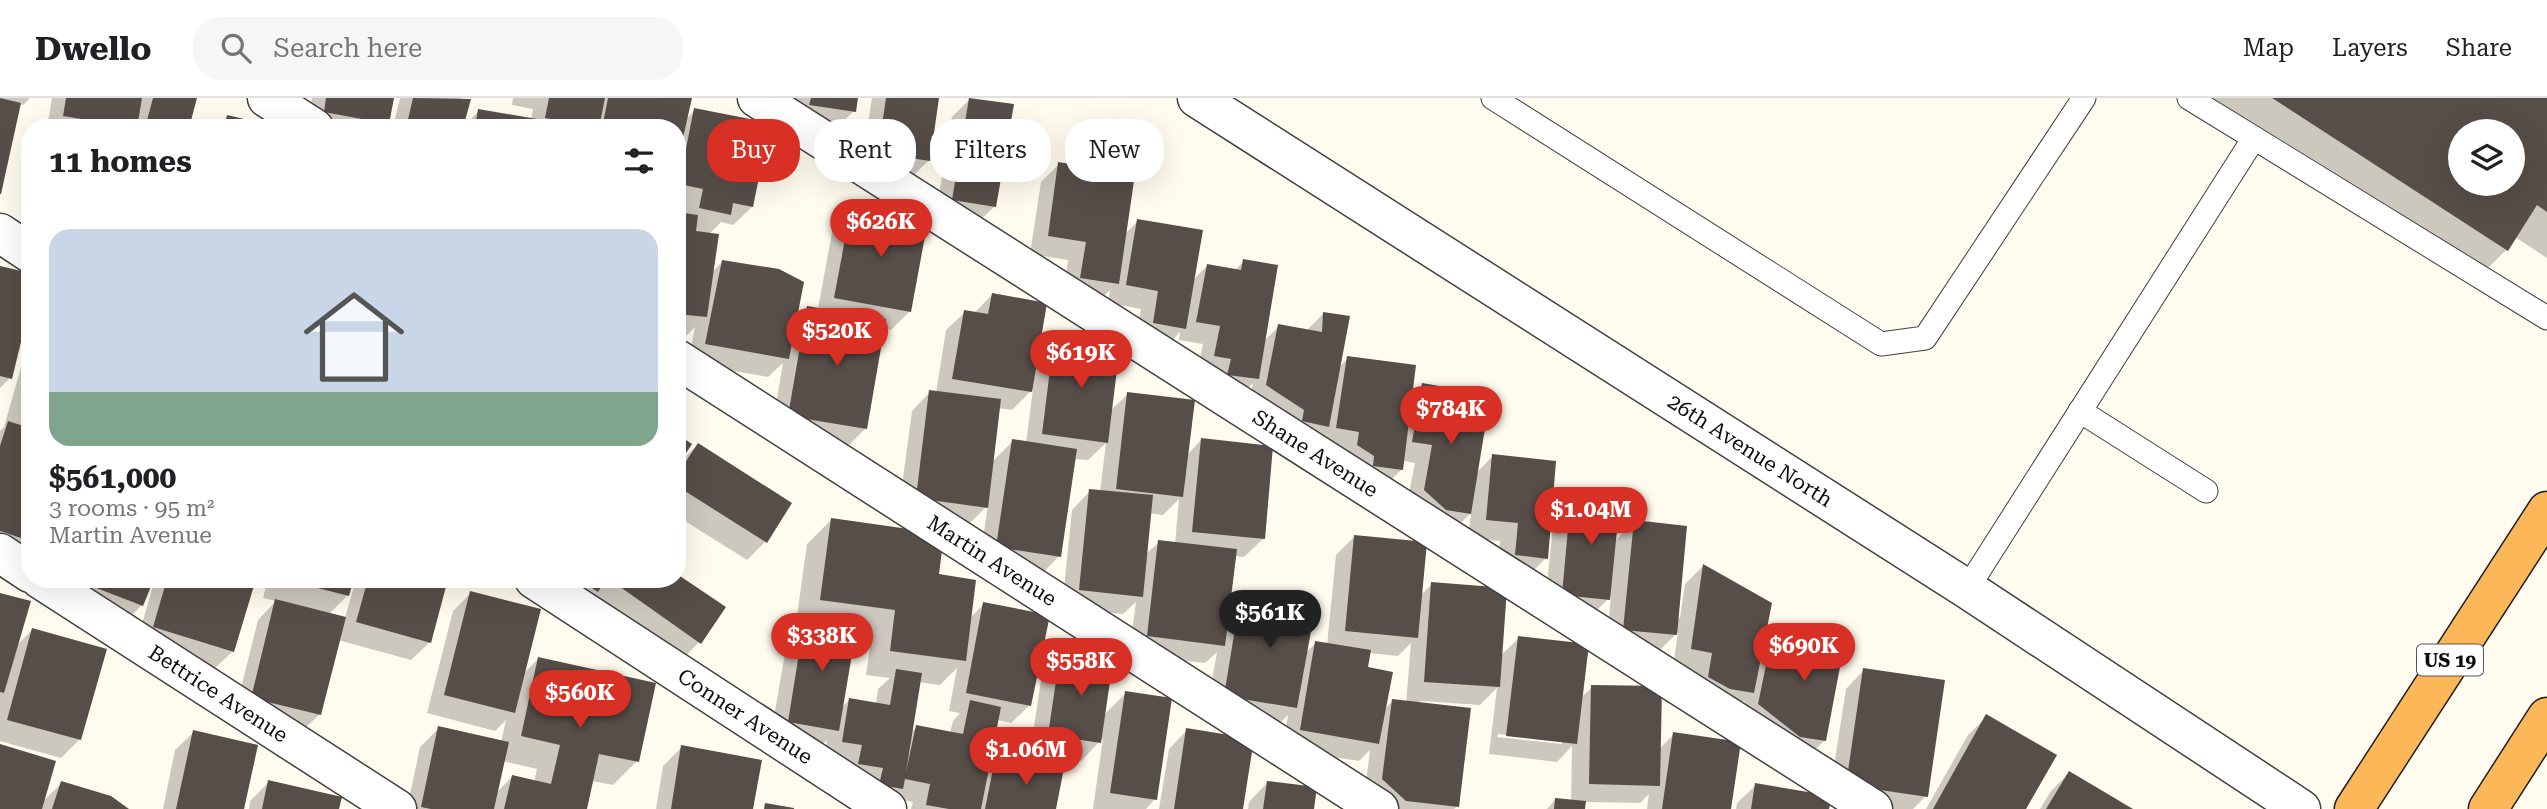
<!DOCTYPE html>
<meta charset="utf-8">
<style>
body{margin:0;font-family:"Roboto Serif",serif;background:#f6f6f6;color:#202124;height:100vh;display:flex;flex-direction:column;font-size:26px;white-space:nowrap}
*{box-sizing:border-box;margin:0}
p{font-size:23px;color:#757577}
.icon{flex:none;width:38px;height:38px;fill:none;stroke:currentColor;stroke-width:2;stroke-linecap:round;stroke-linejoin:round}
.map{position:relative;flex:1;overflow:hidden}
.side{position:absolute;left:21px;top:21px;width:665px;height:469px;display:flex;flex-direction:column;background:#fff;border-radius:28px;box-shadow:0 7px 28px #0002}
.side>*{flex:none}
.top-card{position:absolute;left:707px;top:21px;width:665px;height:63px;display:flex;gap:14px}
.buttons{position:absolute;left:2448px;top:21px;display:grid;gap:14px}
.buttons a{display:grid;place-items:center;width:77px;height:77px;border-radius:50%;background:#fff;box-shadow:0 7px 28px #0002;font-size:35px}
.price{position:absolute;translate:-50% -60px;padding:0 16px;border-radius:24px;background:#d93025;color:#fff;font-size:23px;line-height:46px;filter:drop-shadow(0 2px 4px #0008)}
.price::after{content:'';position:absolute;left:50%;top:42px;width:21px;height:16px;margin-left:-10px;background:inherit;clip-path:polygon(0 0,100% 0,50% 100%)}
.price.active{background:#222;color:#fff}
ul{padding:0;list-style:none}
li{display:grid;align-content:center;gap:14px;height:371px;padding:0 28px}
li span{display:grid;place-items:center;height:217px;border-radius:21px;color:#555}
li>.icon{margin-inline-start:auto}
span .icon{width:126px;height:126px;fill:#fffc;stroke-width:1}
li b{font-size:30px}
h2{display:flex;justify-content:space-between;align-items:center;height:84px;padding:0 28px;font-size:30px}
.chip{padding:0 24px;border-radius:28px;background:#fff;box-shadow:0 7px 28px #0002;font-size:24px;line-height:63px}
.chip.active{background:#d93025;color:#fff}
header{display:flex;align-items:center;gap:42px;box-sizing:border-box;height:98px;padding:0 35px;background:#fff;border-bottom:2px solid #e0e0e0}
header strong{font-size:33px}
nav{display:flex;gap:38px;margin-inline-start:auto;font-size:24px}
.search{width:490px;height:63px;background:#f6f6f6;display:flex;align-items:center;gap:18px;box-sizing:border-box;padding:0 24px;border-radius:28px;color:#757577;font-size:26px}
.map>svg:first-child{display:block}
.shadow{fill:#0003;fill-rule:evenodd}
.building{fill:#574e49;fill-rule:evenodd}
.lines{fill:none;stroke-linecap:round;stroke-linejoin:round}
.service-casing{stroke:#404040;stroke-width:25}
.minor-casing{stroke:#404040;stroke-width:41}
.trunk-casing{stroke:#1e1e1e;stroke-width:41}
.service{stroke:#fff;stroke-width:23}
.minor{stroke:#fff;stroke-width:38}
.trunk{stroke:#fcb858;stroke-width:38}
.labels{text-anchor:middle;stroke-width:7;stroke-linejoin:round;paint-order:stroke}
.shield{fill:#fff;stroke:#565656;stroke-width:2}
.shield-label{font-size:19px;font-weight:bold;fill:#0d0d0d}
.street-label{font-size:21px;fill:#0d0d0d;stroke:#fff}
</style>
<header>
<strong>Dwello</strong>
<div class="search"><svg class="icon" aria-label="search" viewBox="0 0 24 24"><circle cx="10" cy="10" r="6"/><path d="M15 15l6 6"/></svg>Search here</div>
<nav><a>Map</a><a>Layers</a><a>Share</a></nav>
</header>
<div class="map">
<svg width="2547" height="711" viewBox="0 0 2547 711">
<rect width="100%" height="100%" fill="#fffbee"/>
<!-- shadow -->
<g class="shadow">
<path d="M0,0H30L23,7L19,6L0,93Z"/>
<path d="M52,0H195L187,30H47Z"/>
<path d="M312,0H392L388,25L383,30H307Z"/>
<path d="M400,0H459L468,2L462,30H393Z"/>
<path d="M513,0H690L686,21L695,12L752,109L733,127L721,124L709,136L712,174L723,163L794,223L807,210L818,211L833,129L852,110L910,213L891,232L883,230L866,330L847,349L771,336L783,265L768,279L688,265L695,229L687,237L677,236V116L684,117L686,109L677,107V30H462L479,13L531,22L533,11L512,7Z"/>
<path d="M796,0H856L854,13L835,31L792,25Z"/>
<path d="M872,0H938L929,62L910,81L860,73Z"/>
<path d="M2202,0H2547V160L2515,139L2506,152L2478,180ZM2460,33H2513V86H2460Z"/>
<path d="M970,1L995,108L976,126L935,120L952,19Z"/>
<path d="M228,19L273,30H217Z"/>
<path d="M1059,66L1125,136L1138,123L1192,183L1207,168L1234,173L1244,163L1263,244L1279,228L1306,233L1324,215L1339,269L1348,260L1411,299L1423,287L1442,300L1476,375L1493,358L1546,460L1527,479L1497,475L1500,443L1468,440L1471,415L1451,434L1406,410L1415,365L1403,363L1402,371L1383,390L1318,348L1321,335L1309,346L1249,306L1253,285L1239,299L1197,276L1203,246L1179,242L1180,234L1166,249L1135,243L1141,211L1108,205L1110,192L1099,203L1063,198L1068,162L1030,156L1041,84Z"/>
<path d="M0,170L10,280L0,290Z"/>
<path d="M992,197L1036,260L1055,241L1110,313L1128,296L1187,357L1201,342L1263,441L1244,459L1235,458L1228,509L1242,496L1305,555L1316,545L1327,547L1336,457L1354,439L1420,498L1432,486L1500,558L1519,540L1581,600L1592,589L1659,651L1674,636L1729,711H1647L1649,696L1640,705L1584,704L1583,711H1547L1555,702L1571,704L1572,648L1557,664L1489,656L1497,590L1480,607L1420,603L1457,708L1454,711H1377L1364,700L1370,652L1359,663L1282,651L1288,617L1277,628L1206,616L1217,554L1205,565L1129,556L1136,504L1123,516L1062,510L1072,412L1090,393L1100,394L1106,345L1088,362L1074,361L1059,458L1041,477L979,467L988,407L968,427L898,418L912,313L930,294L936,295L946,232L965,214L974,215ZM1033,291L1026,345L1013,343L992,364L998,310L1012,312ZM1179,401L1175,446L1159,444L1145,457L1149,415L1163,417ZM1411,545L1406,605L1393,603L1383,612L1366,571L1369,555L1398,558ZM1498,636L1562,643V646L1497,639Z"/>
<path d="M30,238V466L0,457V333L4,329Z"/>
<path d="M677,338V366L698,347L765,444L747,462L677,418Z"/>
<path d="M1572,399L1614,444L1634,424L1677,519L1680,520L1685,486L1703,468L1760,556L1772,544L1793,549L1814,532L1824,643L1805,661L1740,624L1745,602L1734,613L1691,598L1695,573L1673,569L1678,534L1657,555L1606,550L1611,498L1590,519L1544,515L1554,418Z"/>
<path d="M831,422L937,478L970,520L984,506L1030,607L1011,625L997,622L986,677L995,668L1032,675L1044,662L1054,711H911L913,704L892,700L824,662L827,642L819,650L770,642L788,538L800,526L796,525L807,446ZM854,533L872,536L866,577L890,580L878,591L876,606L849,602L842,609ZM957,570L949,613L960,615L953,623L950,635L917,629L910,635L918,584L940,587Z"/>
<path d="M65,481H152L142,507L123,526Z"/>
<path d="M155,481H254L233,553L214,571L136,547Z"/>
<path d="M268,481H352L349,494H351L329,516L345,520L356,481H447L430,544L411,562L338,542L320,616L301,634L234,618L258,522L276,503L263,500Z"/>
<path d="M507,481H677L699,544L681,563L569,521Z"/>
<path d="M471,495L523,576L538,561L637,663L613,687L592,683L585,711H407L420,649L439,630L501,644L506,622L495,633L427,615L453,513ZM503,663L537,671L534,684L512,679L495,696Z"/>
<path d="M0,496L16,548L32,532L80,641L61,660L0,643Z"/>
<path d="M1060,558L1103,618L1126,595L1155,701L1146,711H1093L1103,640L1081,663L1030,655L1042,576Z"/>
<path d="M1864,572L1926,698L1913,711H1869L1829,705L1828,711H1736L1737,705L1756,687L1829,700L1846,591Z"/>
<path d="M1986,619L2024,711H1926L1968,637Z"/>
<path d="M1187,632L1241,711H1159L1169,651Z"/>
<path d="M194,634L242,711H163L175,652Z"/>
<path d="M0,648L42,704L62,685L126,711H0Z"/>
<path d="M682,649L751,711H656L663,668Z"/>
<path d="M2069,675L2129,711H2040L2051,693Z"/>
<path d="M269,684L337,711H249L250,703Z"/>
<path d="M1267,685L1312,711H1248L1249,704Z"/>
</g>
<!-- building -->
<g class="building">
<path d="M0,0L21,5L1,96H0Z"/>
<path d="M66,0H142L137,30L63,18Z"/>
<path d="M153,0H197L189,30H145Z"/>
<path d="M326,0H394L389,26L324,14Z"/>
<path d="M413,0L471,1L463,30H406Z"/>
<path d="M549,0H605L599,30L545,20Z"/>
<path d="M608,0H692L678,62L677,30H602Z"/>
<path d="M811,0H858L856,14L809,7Z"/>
<path d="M886,0H939L930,63L878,55Z"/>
<path d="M969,0L1014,6L996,109L952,102Z"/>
<path d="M2272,0H2547V114L2537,107L2508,153ZM2460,33H2513V86H2460Z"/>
<path d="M694,10L770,25L753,109L733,105L731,117L699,110L703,91L679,86Z"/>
<path d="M478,11L560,25L559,30H475Z"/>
<path d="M227,17L279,29V30H224Z"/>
<path d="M1058,64L1135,76L1119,186L1080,180L1086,144L1048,138Z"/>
<path d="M851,109L928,122L911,214L834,200Z"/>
<path d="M677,114L698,117L696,133L719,136L707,219L677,216Z"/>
<path d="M1137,121L1203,132L1186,231L1153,225L1158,193L1126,187Z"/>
<path d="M1243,161L1278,167L1259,281L1227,277L1231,261L1214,258L1220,228L1196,224L1207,166L1241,172Z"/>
<path d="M722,162L779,171L804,184L789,261L705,246Z"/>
<path d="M0,168L30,175V207L12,281L0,278Z"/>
<path d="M992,195L1047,205L1032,294L952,281L964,212L988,216Z"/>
<path d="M807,208L886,221L867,331L788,318Z"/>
<path d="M1323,214L1350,218L1329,329L1302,323L1304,312L1266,287L1278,226L1322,234Z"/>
<path d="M1054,239L1120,247L1108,345L1042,336Z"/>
<path d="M1347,258L1416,267L1403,372L1373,368L1374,358L1357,347L1359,334L1336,330Z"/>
<path d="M29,284L30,285V313L22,311Z"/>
<path d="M1422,285L1445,289L1444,299L1489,306L1471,416L1446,412L1424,392L1432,347L1412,344Z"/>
<path d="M929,292L1001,301L988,410L916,400Z"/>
<path d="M1127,294L1195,302L1183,399L1116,391Z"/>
<path d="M8,323L30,330V443L0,433V348Z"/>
<path d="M677,336L692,346L677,369Z"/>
<path d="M1201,340L1273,348L1265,441L1192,434Z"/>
<path d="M1012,341L1077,351L1061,459L996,449Z"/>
<path d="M698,345L792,405L767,445L677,388V377Z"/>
<path d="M1492,356L1556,363L1548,461L1515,457L1518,425L1486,422Z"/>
<path d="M1089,391L1153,397L1143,499L1079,492Z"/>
<path d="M1571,397L1620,402L1610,502L1562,497Z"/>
<path d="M831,420L944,436L939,476L976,482L966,563L890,553L895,512L820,502Z"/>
<path d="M1634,422L1687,428L1677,537L1623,532Z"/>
<path d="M1354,437L1427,444L1418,540L1345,533Z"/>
<path d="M1158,442L1237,451L1225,548L1147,538Z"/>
<path d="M1703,466L1772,505L1754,595L1730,591L1708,579L1712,555L1691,551Z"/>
<path d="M677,476L726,509L701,546L609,481H677Z"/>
<path d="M73,481H154L143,508Z"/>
<path d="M167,481H256L234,554L153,529Z"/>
<path d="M282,481H354L349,498Z"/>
<path d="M368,481H448L431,545L356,524Z"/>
<path d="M578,481H606L598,494Z"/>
<path d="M1431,484L1507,490L1500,589L1424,584Z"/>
<path d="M470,493L541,511L515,615L444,597Z"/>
<path d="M1241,494L1316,506L1297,610L1224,598Z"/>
<path d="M0,495L31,503L4,595L0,594Z"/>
<path d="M275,501L346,519L321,617L251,600Z"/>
<path d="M983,504L1050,517L1031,608L966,595Z"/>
<path d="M805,518L857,527L839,633L788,624Z"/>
<path d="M32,530L107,551L81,642L7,622Z"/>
<path d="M1814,530L1846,537L1826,643L1800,639L1758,606L1771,543L1800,549L1802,537L1811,539Z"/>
<path d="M1518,538L1589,546L1577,646L1506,638Z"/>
<path d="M1315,543L1371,552L1368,569L1393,574L1379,646L1300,632Z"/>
<path d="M1060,556L1113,563L1101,645L1048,637Z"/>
<path d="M538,559L656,585L639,664L599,656L587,711H504L512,677L551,686L560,647L521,638Z"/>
<path d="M1863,570L1945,582L1928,699L1846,687Z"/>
<path d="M896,571L922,575L906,674L916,627L963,636L970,602L1001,609L981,711H949L926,707L930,686L905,681L903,691L879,687L883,670L858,666L862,647L842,644L849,600L890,607Z"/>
<path d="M1591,587L1662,588L1660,688L1589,686Z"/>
<path d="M1125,593L1172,600L1157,702L1110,695Z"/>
<path d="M1392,601L1471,610L1459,709L1406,703L1382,681Z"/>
<path d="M1986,616L2057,657L2026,711H1933Z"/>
<path d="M438,628L509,644L494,711H431L421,709Z"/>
<path d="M1186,630L1254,641L1243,711H1174Z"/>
<path d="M193,632L258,647L244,711H176Z"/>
<path d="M1673,634L1741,644L1731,711H1662Z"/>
<path d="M0,646L56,663L42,711H0Z"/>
<path d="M681,647L762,662L753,711H671Z"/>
<path d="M1043,660L1065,665L1056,711H985L994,666L1040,674Z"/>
<path d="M2069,673L2133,711H2046Z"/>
<path d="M268,682L342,699L339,711H262Z"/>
<path d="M61,683L111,698L129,711H52Z"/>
<path d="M1267,683L1317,689L1314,711H1263Z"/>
<path d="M1755,685L1832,698L1829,711H1751Z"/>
<path d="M1555,700L1586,703L1585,711H1554Z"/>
<path d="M765,705L794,710V711H764Z"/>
</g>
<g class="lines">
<!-- service casing -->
<g class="service-casing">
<g id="service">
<path d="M1493,0L1881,246L1925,240L2084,0"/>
<path d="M2189,0L2547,220"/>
<path d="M2080,313L2206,393"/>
<path d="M1967,491L2254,40"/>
</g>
</g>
<!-- minor casing -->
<g class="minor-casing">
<g id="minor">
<path d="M267,0L314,30"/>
<path id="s1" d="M757,0L1873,711"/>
<path id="s2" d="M1197,0L1967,491L2301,711"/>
<path d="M0,135L30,155"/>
<path id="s3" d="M677,261L1379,711"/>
<path d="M0,455L30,475"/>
<path id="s4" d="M40,481L397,711"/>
<path id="s5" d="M534,481L887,711"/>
</g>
</g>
<!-- trunk casing -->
<g class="trunk-casing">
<g id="trunk">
<path d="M2354,711L2547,413"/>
<path d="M2488,711L2547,619"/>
</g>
</g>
<!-- service -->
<use href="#service" class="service"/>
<!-- minor -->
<use href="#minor" class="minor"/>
<!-- trunk -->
<use href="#trunk" class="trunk"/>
</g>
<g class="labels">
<!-- shield labels -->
<rect class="shield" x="2417" y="546.5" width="66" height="31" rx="5"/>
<g class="shield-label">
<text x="2450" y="569">US 19</text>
</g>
<!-- street labels -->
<g class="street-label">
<text dy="7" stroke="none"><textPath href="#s2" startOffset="656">26th Avenue North</textPath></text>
<text dy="7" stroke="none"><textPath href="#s1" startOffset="662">Shane Avenue</textPath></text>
<text dy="7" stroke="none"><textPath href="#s3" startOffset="374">Martin Avenue</textPath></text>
<text dy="7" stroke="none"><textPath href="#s4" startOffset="212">Bettrice Avenue</textPath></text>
<text dy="7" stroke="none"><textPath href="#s5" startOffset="252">Conner Avenue</textPath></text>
</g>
</g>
</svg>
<div class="buttons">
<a><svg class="icon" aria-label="layers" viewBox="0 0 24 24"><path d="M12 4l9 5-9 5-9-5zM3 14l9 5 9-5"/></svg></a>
</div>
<b class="price" style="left:881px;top:161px">$626K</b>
<b class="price" style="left:837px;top:270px">$520K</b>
<b class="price" style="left:1081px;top:292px">$619K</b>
<b class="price" style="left:1451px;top:348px">$784K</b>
<b class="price" style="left:1591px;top:449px">$1.04M</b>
<b class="price active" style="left:1270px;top:552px">$561K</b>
<b class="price" style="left:822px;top:575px">$338K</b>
<b class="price" style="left:1804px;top:585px">$690K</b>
<b class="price" style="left:1081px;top:600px">$558K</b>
<b class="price" style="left:580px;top:632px">$560K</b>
<b class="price" style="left:1026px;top:689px">$1.06M</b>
<div class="top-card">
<a class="chip active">Buy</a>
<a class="chip">Rent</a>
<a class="chip">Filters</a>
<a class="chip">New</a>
</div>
<section class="side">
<h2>11 homes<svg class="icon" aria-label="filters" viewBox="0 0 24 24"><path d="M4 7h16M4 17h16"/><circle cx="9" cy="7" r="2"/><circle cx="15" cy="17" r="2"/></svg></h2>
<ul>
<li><span style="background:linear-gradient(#c9d6e8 75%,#7fa58c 0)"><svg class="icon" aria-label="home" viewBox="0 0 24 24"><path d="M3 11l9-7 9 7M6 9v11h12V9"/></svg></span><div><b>$561,000</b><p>3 rooms · 95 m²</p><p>Martin Avenue</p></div></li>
</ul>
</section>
</div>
